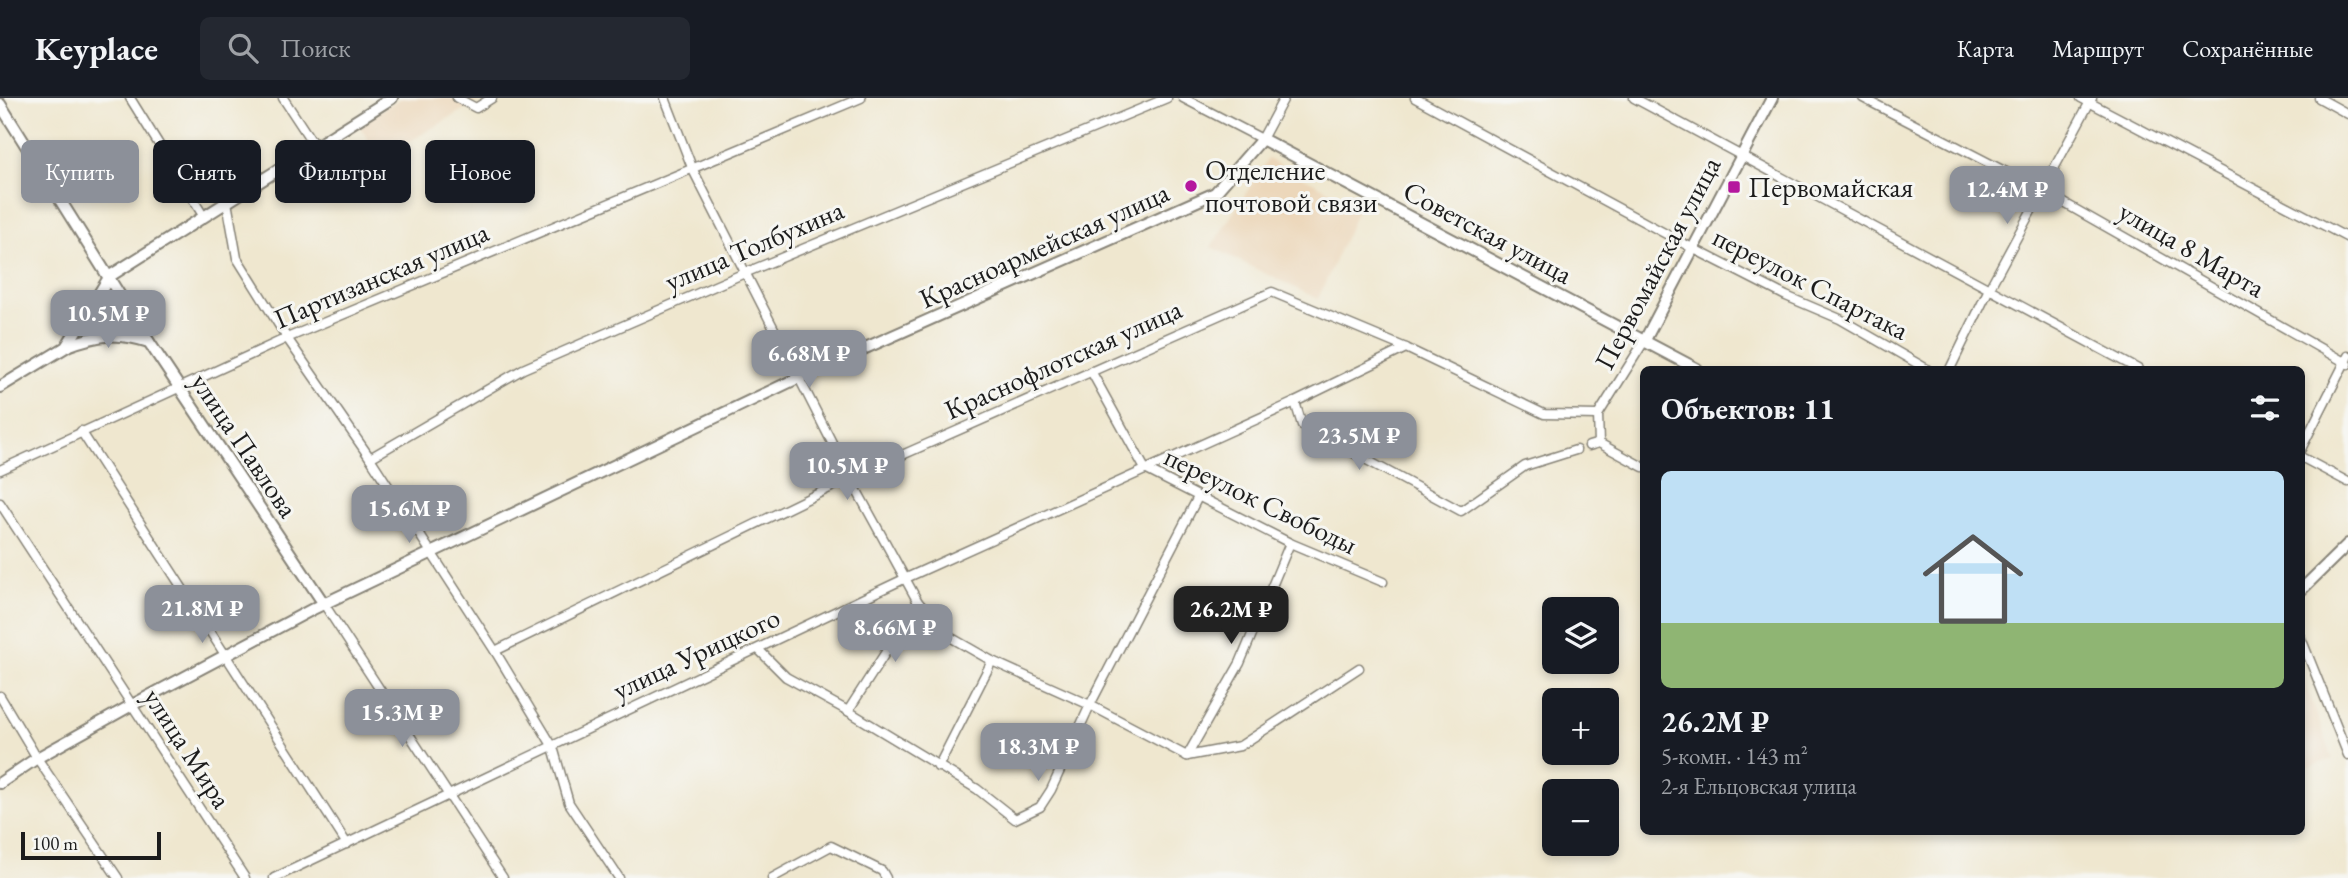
<!DOCTYPE html>
<html lang="ru">
<meta charset="utf-8">
<style>
body{margin:0;font-family:"EB Garamond",serif;background:#242831;color:#f1f3f6;height:100vh;display:flex;flex-direction:column;font-size:26px;white-space:nowrap}
*{box-sizing:border-box;margin:0}
p{font-size:23px;color:#9ea1a6}
.icon{flex:none;width:38px;height:38px;fill:none;stroke:currentColor;stroke-width:2;stroke-linecap:round;stroke-linejoin:round}
.map{position:relative;flex:1;overflow:hidden}
.panel{position:absolute;left:1640px;top:268px;width:665px;height:469px;display:flex;flex-direction:column;background:#171b24;border-radius:10px;box-shadow:0 4px 10px #0003}
.panel>*{flex:none}
.guide{position:absolute;left:21px;top:42px;width:665px;height:63px;display:flex;gap:14px}
.tools{position:absolute;left:1542px;top:499px;display:grid;gap:14px}
.tools a{display:grid;place-items:center;width:77px;height:77px;border-radius:10px;background:#171b24;box-shadow:0 4px 10px #0003;font-size:35px}
.scale{position:absolute;left:21px;bottom:18px;width:140px;box-sizing:border-box;padding-left:7px;border:4px solid #1c1c1c;border-top:0;font-size:19px;line-height:24px;white-space:nowrap;color:#1c1c1c;-webkit-text-stroke:5px #f6f6f2;paint-order:stroke}
.price{position:absolute;translate:-50% -60px;padding:0 16px;border-radius:14px;background:#8c9099;color:#fff;font-size:23px;line-height:46px;filter:drop-shadow(0 2px 4px #0008)}
.price::after{content:'';position:absolute;left:50%;top:42px;width:21px;height:16px;margin-left:-10px;background:inherit;clip-path:polygon(0 0,100% 0,50% 100%)}
.price.active{background:#222;color:#fff}
ul{padding:0;list-style:none}
li{display:grid;align-content:center;gap:14px;height:371px;padding:0 21px}
li+li{border-top:2px solid #363941}
li span{display:grid;place-items:center;height:217px;border-radius:10px;color:#555}
li>.icon{margin-inline-start:auto}
span .icon{width:126px;height:126px;fill:#fffc;stroke-width:1}
li b{font-size:30px}
h2{display:flex;justify-content:space-between;align-items:center;height:84px;padding:0 21px;font-size:30px}
.tag{padding:0 24px;border-radius:10px;background:#171b24;box-shadow:0 4px 10px #0003;font-size:24px;line-height:63px}
.tag.active{background:#8c9099;color:#fff}
header{display:flex;align-items:center;gap:42px;box-sizing:border-box;height:98px;padding:0 35px;background:#171b24;border-bottom:2px solid #363941}
header strong{font-size:33px}
nav{display:flex;gap:38px;margin-inline-start:auto;font-size:24px}
.search{width:490px;height:63px;background:#242831;display:flex;align-items:center;gap:18px;box-sizing:border-box;padding:0 24px;border-radius:10px;color:#9ea1a6;font-size:26px}
.map>svg:first-child{display:block}
.built{fill:#ecd7ba}
.green{fill:#a6da8a;stroke:#617b53;stroke-width:2}
.lines{fill:none;stroke-linecap:round;stroke-linejoin:round}
.street-casing{stroke:#868276;stroke-width:11}
.secondary-casing{stroke:#868276;stroke-width:14}
.street{stroke:#fff;stroke-width:8}
.secondary{stroke:#fff;stroke-width:10}
.poi-dot{fill:#b5179e;stroke:#f6f6f2;stroke-width:2.5}
.labels{text-anchor:middle;stroke-width:6;stroke-linejoin:round;paint-order:stroke}
.poi-label{font-size:28px;fill:#1c1c1c;stroke:#f6f6f2;text-anchor:start}
.street-label{font-size:28px;fill:#1c1c1c;stroke:#f6f6f2}
</style>
<header>
<strong>Keyplace</strong>
<div class="search"><svg class="icon" aria-label="search" viewBox="0 0 24 24"><circle cx="10" cy="10" r="6"/><path d="M15 15l6 6"/></svg>Поиск</div>
<nav><a>Карта</a><a>Маршрут</a><a>Сохранённые</a></nav>
</header>
<div class="map">
<svg width="2348" height="780" viewBox="0 0 2348 780">
<rect width="100%" height="100%" fill="#f6f6f2"/>
<filter id="ink" filterUnits="userSpaceOnUse"><feTurbulence type="fractalNoise" baseFrequency=".0143" numOctaves="2"/><feDisplacementMap in="SourceGraphic" scale="14" xChannelSelector="R" yChannelSelector="G"/><feConvolveMatrix kernelMatrix="1 2 1 2 8 2 1 2 1" color-interpolation-filters="sRGB"/></filter>
<filter id="wash" filterUnits="userSpaceOnUse"><feTurbulence type="fractalNoise" baseFrequency=".00686" numOctaves="4" result="noise"/><feDisplacementMap in="SourceGraphic" scale="28" xChannelSelector="R" yChannelSelector="G"/><feGaussianBlur stdDeviation="1.57" result="paint"/><feColorMatrix in="noise" values="0 0 0 0 0 0 0 0 0 0 0 0 0 0 0 0 0 1.4 0 .05"/><feComposite in="paint" operator="in"/></filter>
<g filter="url(#wash)">
<rect width="100%" height="100%" fill="#efe7cf"/>
<!-- built -->
<g class="built">
<path d="M401,0H483L380,61L358,26Z"/>
<path d="M1268,61L1359,108L1318,201L1211,149Z"/>
<path d="M2301,574L2333,661L2301,672Z"/>
</g>
<!-- green -->
<path class="green" d="M107,208L116,209L136,236C114,231 97,233 76,239Z"/>
</g>
<g filter="url(#ink)">
<g class="lines">
<!-- street casing -->
<g class="street-casing">
<g id="street">
<path d="M130,0L204,119"/>
<path d="M283,0L316,50"/>
<path d="M457,0L476,10L492,0"/>
<path d="M665,0L693,72L850,380L918,504L950,539L992,563L1090,607L1187,658"/>
<path d="M1183,0L1262,41L1284,0"/>
<path d="M1415,0L1692,150L1786,198L1840,221L1927,271"/>
<path d="M1634,0L2138,271"/>
<path d="M1863,0L2043,93L2348,266"/>
<path d="M2081,0L2348,140"/>
<path d="M2319,0L2348,16"/>
<path d="M227,104L237,160L287,240L370,360L495,553L553,649L569,705L619,780"/>
<path d="M1950,271L1989,191L2092,0"/>
<path d="M1091,273L1145,371L1290,445L1383,484"/>
<path d="M1295,304L1302,327L1461,413L1525,368L1576,352"/>
<path d="M81,333L347,746"/>
<path d="M1599,345L1643,369"/>
<path d="M1589,348L1599,345L1598,317L1645,242"/>
<path d="M2301,351L2348,258"/>
<path d="M2301,359L2348,384"/>
<path d="M370,360L523,271L747,174L1167,0"/>
<path d="M0,372L287,240L861,0"/>
<path d="M0,405L245,780"/>
<path d="M324,506L503,780"/>
<path d="M2301,540L2348,657"/>
<path d="M758,551L786,579L848,613L977,691L1015,721L1040,709L1051,692L1090,607L1198,399"/>
<path d="M495,553L850,380L1272,194L1406,250L1544,316L1598,317"/>
<path d="M0,598L37,660L118,780"/>
<path d="M848,613L918,504"/>
<path d="M1187,658L1240,565L1290,445"/>
<path d="M1187,658L1240,648L1359,570"/>
<path d="M938,669L992,563"/>
<path d="M274,780L904,481L1295,304L1406,250"/>
<path d="M772,780L831,748L882,773L886,780"/>
</g>
</g>
<!-- secondary casing -->
<g class="secondary-casing">
<g id="secondary">
<path d="M0,6L149,244L324,506"/>
<path d="M1645,242L1772,0"/>
<path d="M67,248C99,236 116,234 149,244"/>
<path d="M0,289L66,249L110,178L392,0"/>
<path d="M2301,492L2348,446"/>
<path d="M0,685L37,660L132,607L313,511L800,279L1215,95L1262,41L1697,271"/>
</g>
</g>
<!-- street -->
<use href="#street" class="street"/>
<!-- secondary -->
<use href="#secondary" class="secondary"/>
</g>
</g>
<!-- markers -->
<g class="poi-dot">
<circle cx="1191" cy="88" r="7"/>
<rect x="1727" y="82" width="14" height="14" rx="3.5"/>
</g>
<g class="labels">
<!-- poi labels -->
<g class="poi-label">
<text x="1205" y="82">Отделение<tspan x="1205" dy="32">почтовой связи</tspan></text>
<text x="1748" y="99">Первомайская</text>
</g>
<!-- street labels -->
<g class="street-label">
<text transform="translate(1488 134) rotate(28)" y="10">Советская улица</text>
<text transform="translate(754 147) rotate(-23)" y="10">улица Толбухина</text>
<text transform="translate(1044 147) rotate(-24)" y="10">Красноармейская улица</text>
<text transform="translate(2192 151) rotate(30)" y="10">улица 8 Марта</text>
<text transform="translate(1657 165) rotate(-62)" y="10">Первомайская улица</text>
<text transform="translate(381 177) rotate(-23)" y="10">Партизанская улица</text>
<text transform="translate(1811 185) rotate(27)" y="10">переулок Спартака</text>
<text transform="translate(1063 261) rotate(-24)" y="10">Краснофлотская улица</text>
<text transform="translate(245 347) rotate(56)" y="10">улица Павлова</text>
<text transform="translate(1261 402) rotate(26)" y="10">переулок Свободы</text>
<text transform="translate(696 555) rotate(-25)" y="10">улица Урицкого</text>
<text transform="translate(188 650) rotate(57)" y="10">улица Мира</text>
</g>
</g>
</svg>
<div class="tools">
<a><svg class="icon" aria-label="layers" viewBox="0 0 24 24"><path d="M12 4l9 5-9 5-9-5zM3 14l9 5 9-5"/></svg></a>
<a>+</a>
<a>−</a>
</div>
<div class="scale">100 m</div>
<b class="price" style="left:2007px;top:128px">12.4M ₽</b>
<b class="price" style="left:108px;top:252px">10.5M ₽</b>
<b class="price" style="left:809px;top:292px">6.68M ₽</b>
<b class="price" style="left:1359px;top:374px">23.5M ₽</b>
<b class="price" style="left:847px;top:404px">10.5M ₽</b>
<b class="price" style="left:409px;top:447px">15.6M ₽</b>
<b class="price" style="left:202px;top:547px">21.8M ₽</b>
<b class="price active" style="left:1231px;top:548px">26.2M ₽</b>
<b class="price" style="left:895px;top:566px">8.66M ₽</b>
<b class="price" style="left:402px;top:651px">15.3M ₽</b>
<b class="price" style="left:1038px;top:685px">18.3M ₽</b>
<div class="guide">
<a class="tag active">Купить</a>
<a class="tag">Снять</a>
<a class="tag">Фильтры</a>
<a class="tag">Новое</a>
</div>
<section class="panel">
<h2>Объектов: 11<svg class="icon" aria-label="filters" viewBox="0 0 24 24"><path d="M4 7h16M4 17h16"/><circle cx="9" cy="7" r="2"/><circle cx="15" cy="17" r="2"/></svg></h2>
<ul>
<li><span style="background:linear-gradient(#bfe0f5 70%,#8fb573 0)"><svg class="icon" aria-label="home" viewBox="0 0 24 24"><path d="M3 11l9-7 9 7M6 9v11h12V9"/></svg></span><div><b>26.2M ₽</b><p>5-комн. · 143 m²</p><p>2-я Ельцовская улица</p></div></li>
</ul>
</section>
</div>
